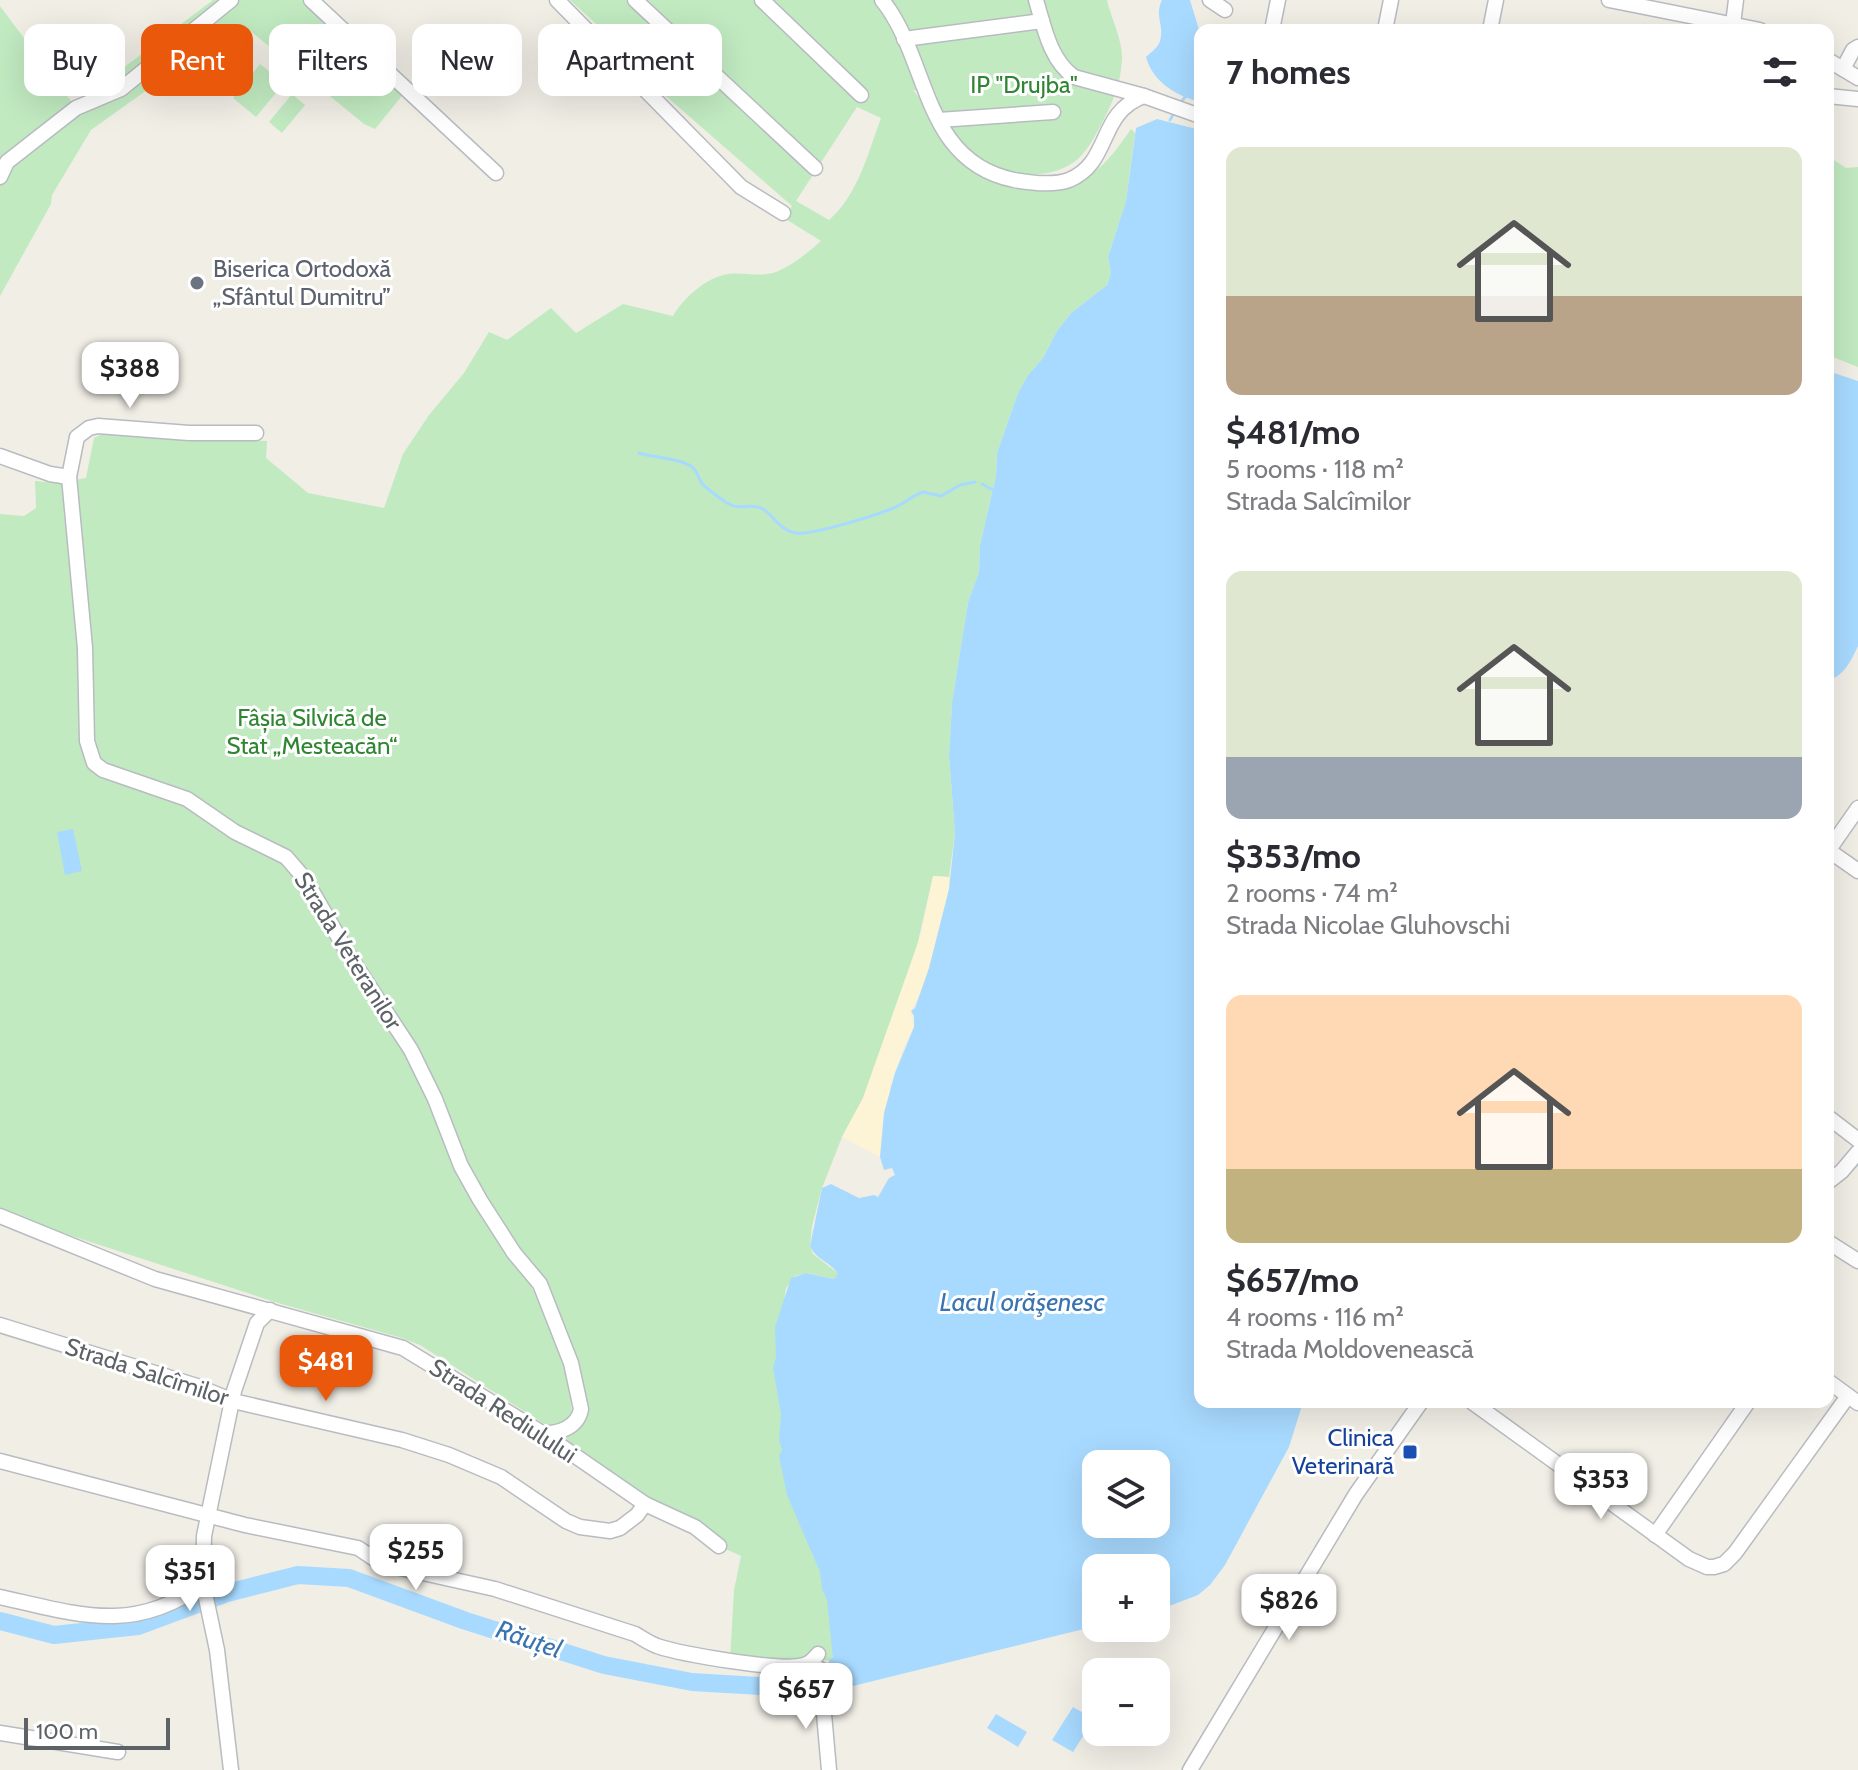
<!DOCTYPE html>
<meta charset="utf-8">
<style>
body{margin:0;font-family:Cabin,sans-serif;background:#f7f7f7;color:#2b2b33;height:100vh;display:flex;flex-direction:column;font-size:30px;white-space:nowrap}
*{box-sizing:border-box;margin:0}
p{font-size:26px;color:#7c7c81}
.icon{flex:none;width:44px;height:44px;fill:none;stroke:currentColor;stroke-width:2;stroke-linecap:round;stroke-linejoin:round}
.map{position:relative;flex:1;overflow:hidden}
.side{position:absolute;left:1194px;top:24px;width:640px;height:1384px;display:flex;flex-direction:column;background:#fff;border-radius:16px;box-shadow:0 8px 32px #0002}
.side>*{flex:none}
.hud{position:absolute;left:24px;top:24px;width:760px;height:72px;display:flex;gap:16px}
.tools{position:absolute;left:1082px;top:1450px;display:grid;gap:16px}
.tools a{display:grid;place-items:center;width:88px;height:88px;border-radius:16px;background:#fff;box-shadow:0 8px 32px #0002;font-size:40px}
.scale{position:absolute;left:24px;bottom:20px;width:146px;box-sizing:border-box;padding-left:8px;border:4px solid #5d6267;border-top:0;font-size:22px;line-height:28px;white-space:nowrap;color:#5d6267;-webkit-text-stroke:6px #fff;paint-order:stroke}
.price{position:absolute;translate:-50% -68px;padding:0 18px;border-radius:16px;background:#fff;color:#222;font-size:26px;line-height:52px;filter:drop-shadow(0 2px 4px #0008)}
.price::after{content:'';position:absolute;left:50%;top:48px;width:24px;height:18px;margin-left:-12px;background:inherit;clip-path:polygon(0 0,100% 0,50% 100%)}
.price.on{background:#ea580c;color:#fff}
ul{padding:0;list-style:none}
li{display:grid;align-content:center;gap:16px;height:424px;padding:0 32px}
li span{display:grid;place-items:center;height:248px;border-radius:16px;color:#555}
li>.icon{margin-inline-start:auto}
span .icon{width:144px;height:144px;fill:#fffc;stroke-width:1}
li b{font-size:34px}
h2{display:flex;justify-content:space-between;align-items:center;height:96px;padding:0 32px;font-size:34px}
.tag{padding:0 28px;border-radius:16px;background:#fff;box-shadow:0 8px 32px #0002;font-size:28px;line-height:72px}
.tag.on{background:#ea580c;color:#fff}
.map>svg:first-child{display:block}
.green{fill:#c1eac1;fill-rule:evenodd}
.sand{fill:#fdf3d5}
.water{fill:#a8daff;fill-rule:evenodd}
.lines{fill:none;stroke-linecap:round;stroke-linejoin:round}
.stream{stroke:#a8daff;stroke-width:3}
.river{stroke:#a8daff;stroke-width:18}
.minor-casing{stroke:#b8bcc0;stroke-width:17}
.minor{stroke:#fff;stroke-width:14}
.worship-dot{fill:#6b7280;stroke:#fff;stroke-width:3}
.transit-dot{fill:#1a4fb4;stroke:#fff;stroke-width:3}
.labels{text-anchor:middle;stroke-width:6;stroke-linejoin:round;paint-order:stroke}
.park-label{font-size:24px;fill:#2f8532;stroke:#fff}
.worship-label{font-size:24px;fill:#5b616d;stroke:#fff;text-anchor:start}
.street-label{font-size:24px;fill:#5d6267;stroke:#fff}
.transit-label{font-size:24px;fill:#164399;stroke:#fff;text-anchor:end}
.water-label{font-size:26px;font-style:italic;fill:#3974b0;stroke:#fff}
</style>
<div class="map">
<svg width="1858" height="1770" viewBox="0 0 1858 1770">
<rect width="100%" height="100%" fill="#f1eee6"/>
<!-- green -->
<g class="green">
<path d="M213,0H302L405,92L375,129L364,124L243,25H238L91,130L52,195L51,204L0,296V6L74,105Z"/>
<path d="M570,0H1107C1111,18 1123,41 1122,59C1121,83 1113,102 1102,123C1095,136 1086,154 1074,162C1046,182 1003,176 976,156C965,148 956,136 948,125L938,126L921,91L913,90C931,110 936,139 956,158C988,189 1052,199 1090,175C1106,165 1120,145 1131,129L1135,133L1126,201L1108,257L1111,273L1107,285L1071,313L1057,331L1043,358L1028,375L1018,393L997,453L996,476L980,545L979,572L968,602L952,702L949,756L955,833L949,877L933,876L917,946L863,1098L842,1137L822,1188L812,1226L810,1246L813,1254L839,1274L834,1279L807,1273L795,1276L786,1288L780,1330L783,1357L779,1367L786,1402L785,1437L790,1492L825,1567L828,1589L833,1596V1659L829,1660H730L734,1590L741,1556L719,1546L700,1533L645,1504L542,1433L566,1429L580,1417C574,1374 562,1320 540,1283C530,1267 516,1253 504,1238C508,1250 519,1263 525,1275C548,1317 568,1365 572,1412L563,1424L549,1427L420,1345L402,1338L278,1303L26,1221L0,1210V514L24,516L36,508L35,481L57,483L86,478L94,438L102,434L267,441L266,458L308,493L384,508L403,454L429,415L464,373L489,332L507,340L551,308L576,333L623,304L673,316C683,298 707,277 728,274C743,272 758,277 773,273C791,267 806,254 821,241L784,218L792,206L629,64L634,59ZM857,107L881,118C868,153 858,195 829,220L796,201Z"/>
<path d="M234,48L250,62L227,89L211,76Z"/>
<path d="M260,64L284,83L256,117L233,98Z"/>
<path d="M292,94L305,105L282,133L269,122Z"/>
<path d="M1828,156L1846,168L1858,167V367L1828,355Z"/>
</g>
<!-- sand -->
<path class="sand" d="M933,876L949,877V889L934,967L911,1011L914,1027L904,1046L890,1086L889,1101L884,1113L880,1157L842,1137L863,1098L908,971L921,934Z"/>
<!-- water -->
<g class="water">
<path d="M1162,0H1190L1200,33V99L1197,101C1174,95 1152,80 1146,57C1150,53 1158,48 1160,41C1165,26 1154,16 1162,0Z"/>
<path d="M1157,119L1200,130V1402H1303L1289,1447L1225,1565L1210,1585L1198,1595L1156,1611V1568H1096V1626L853,1686L844,1682L833,1683L829,1660L833,1658L827,1600L822,1589L820,1572L787,1495L779,1456L782,1450L779,1440L781,1414L773,1368L776,1357L775,1327L791,1278L806,1273L834,1279L838,1274C831,1262 816,1260 810,1246L822,1188L831,1184L859,1198L874,1195L878,1197L889,1178L895,1175L892,1168L884,1170L880,1157L884,1113L895,1073L914,1027V1016L911,1011L915,1008L929,968L949,889L955,833L949,756L952,702L968,602L979,572L980,545L996,476L997,453L1018,393L1028,375L1043,358L1057,331L1071,313L1107,285L1111,273L1108,257L1126,201L1136,128ZM1096,1464H1156V1524H1096Z"/>
<path d="M1828,371L1858,381V646C1852,658 1846,674 1830,680L1828,679Z"/>
<path d="M73,829L82,871L65,875L57,832Z"/>
<path d="M1073,1707L1094,1719L1073,1752L1052,1740Z"/>
<path d="M996,1714L1027,1732L1018,1747L987,1728Z"/>
</g>
<g class="lines">
<!-- stream -->
<g class="stream">
<path d="M1182,101L1185,97"/>
<path d="M1170,120L1173,115"/>
<path d="M639,453C654,458 680,458 692,467C698,472 697,475 701,482C702,485 723,501 729,504C741,511 751,502 763,509C774,516 780,531 797,533C813,535 873,516 891,509C903,505 911,496 923,492L941,496L960,485L975,482"/>
<path d="M982,484L993,490"/>
<path d="M1849,1172L1858,1164"/>
</g>
<!-- river -->
<path class="river" d="M0,1621L54,1635L138,1626L227,1593L298,1575L349,1578L466,1621L604,1665L692,1682L775,1687L801,1682L831,1673L846,1658"/>
<!-- minor casing -->
<g class="minor-casing">
<g id="minor">
<path d="M311,0L496,173"/>
<path d="M557,0L741,187L783,213"/>
<path d="M635,0L815,168"/>
<path d="M762,0L861,95"/>
<path d="M882,0C930,59 921,161 1014,180C1031,183 1053,186 1069,180C1112,162 1097,113 1144,96"/>
<path d="M1036,0C1044,27 1050,60 1074,77L1144,96L1200,116"/>
<path d="M1210,0L1225,10"/>
<path d="M1609,0L1760,30"/>
<path d="M1733,24L1736,0"/>
<path d="M1272,30L1278,0"/>
<path d="M1385,30L1391,0"/>
<path d="M1490,30L1496,0"/>
<path d="M904,39L1042,21"/>
<path d="M1828,60L1858,78"/>
<path d="M1843,69L1853,50L1858,47"/>
<path d="M1828,96L1858,99"/>
<path d="M939,120L1053,112"/>
<path d="M0,177L7,162L76,108L121,89L231,0"/>
<path d="M256,433H189L98,426L89,428L77,437L69,477L85,648L87,741L94,763L103,770L187,799L235,832L286,857L305,879L350,957L411,1050L435,1099L461,1166L480,1200L514,1253L540,1284L571,1363L581,1409C578,1427 559,1434 542,1433"/>
<path d="M0,456L50,474L69,477"/>
<path d="M1828,850L1858,871"/>
<path d="M1828,851L1858,808"/>
<path d="M1828,1117L1858,1140"/>
<path d="M1828,1182L1842,1171L1858,1152"/>
<path d="M0,1216L155,1279L403,1348L542,1433L645,1504L695,1527L719,1546"/>
<path d="M1828,1242L1858,1261"/>
<path d="M0,1325L197,1386L233,1401L402,1440L449,1455L501,1477L566,1521L580,1527L610,1531L620,1528L637,1515L645,1504"/>
<path d="M1828,1381L1858,1403"/>
<path d="M1472,1402L1689,1559L1707,1567H1714L1724,1564L1735,1553L1848,1396"/>
<path d="M0,1461L245,1525L358,1548L379,1562L396,1567L495,1589L635,1634C642,1638 649,1643 657,1646C681,1654 783,1672 804,1665C811,1663 814,1659 818,1654"/>
<path d="M1655,1535L1748,1402"/>
<path d="M0,1597C77,1614 133,1635 203,1584"/>
<path d="M820,1669L829,1770"/>
<path d="M0,1733L118,1752"/>
<path d="M231,1770L217,1650L203,1584L204,1536L234,1391L257,1323L270,1310"/>
<path d="M1190,1770L1356,1494L1421,1402"/>
</g>
</g>
<!-- minor -->
<use href="#minor" class="minor"/>
</g>
<!-- markers -->
<circle class="worship-dot" cx="197" cy="283" r="8"/>
<rect class="transit-dot" x="1402" y="1444" width="16" height="16" rx="4"/>
<g class="labels">
<!-- park labels -->
<g class="park-label">
<text x="1024" y="93">IP "Drujba"</text>
<text x="312" y="726">Fâșia Silvică de<tspan x="312" dy="28">Stat „Mesteacăn“</tspan></text>
</g>
<!-- worship labels -->
<g class="worship-label">
<text x="213" y="277">Biserica Ortodoxă<tspan x="213" dy="28">„Sfântul Dumitru”</tspan></text>
</g>
<!-- street labels -->
<g class="street-label">
<text transform="translate(348 951) rotate(58)" y="8">Strada Veteranilor</text>
<text transform="translate(147 1372) rotate(18)" y="8">Strada Salcîmilor</text>
<text transform="translate(503 1411) rotate(33)" y="8">Strada Rediulului</text>
</g>
<!-- transit labels -->
<g class="transit-label">
<text x="1394" y="1446">Clinica<tspan x="1394" dy="28">Veterinară</tspan></text>
</g>
<!-- water labels -->
<g class="water-label">
<text x="1022" y="1311">Lacul orăşenesc</text>
<text transform="translate(529 1639) rotate(19)" y="9">Răuțel</text>
</g>
</g>
</svg>
<div class="tools">
<a><svg class="icon" aria-label="layers" viewBox="0 0 24 24"><path d="M12 4l9 5-9 5-9-5zM3 14l9 5 9-5"/></svg></a>
<a>+</a>
<a>−</a>
</div>
<div class="scale">100 m</div>
<b class="price" style="left:130px;top:410px">$388</b>
<b class="price on" style="left:326px;top:1403px">$481</b>
<b class="price" style="left:1601px;top:1521px">$353</b>
<b class="price" style="left:416px;top:1592px">$255</b>
<b class="price" style="left:190px;top:1613px">$351</b>
<b class="price" style="left:1289px;top:1642px">$826</b>
<b class="price" style="left:806px;top:1731px">$657</b>
<div class="hud">
<a class="tag">Buy</a>
<a class="tag on">Rent</a>
<a class="tag">Filters</a>
<a class="tag">New</a>
<a class="tag">Apartment</a>
</div>
<section class="side">
<h2>7 homes<svg class="icon" aria-label="filters" viewBox="0 0 24 24"><path d="M4 7h16M4 17h16"/><circle cx="9" cy="7" r="2"/><circle cx="15" cy="17" r="2"/></svg></h2>
<ul>
<li><span style="background:linear-gradient(#dfe7d0 60%,#b9a48a 0)"><svg class="icon" aria-label="home" viewBox="0 0 24 24"><path d="M3 11l9-7 9 7M6 9v11h12V9"/></svg></span><div><b>$481/mo</b><p>5 rooms · 118 m²</p><p>Strada Salcîmilor</p></div></li>
<li><span style="background:linear-gradient(#dfe7d0 75%,#9aa5b1 0)"><svg class="icon" aria-label="home" viewBox="0 0 24 24"><path d="M3 11l9-7 9 7M6 9v11h12V9"/></svg></span><div><b>$353/mo</b><p>2 rooms · 74 m²</p><p>Strada Nicolae Gluhovschi</p></div></li>
<li><span style="background:linear-gradient(#ffd9b3 70%,#c2b280 0)"><svg class="icon" aria-label="home" viewBox="0 0 24 24"><path d="M3 11l9-7 9 7M6 9v11h12V9"/></svg></span><div><b>$657/mo</b><p>4 rooms · 116 m²</p><p>Strada Moldovenească</p></div></li>
</ul>
</section>
</div>
